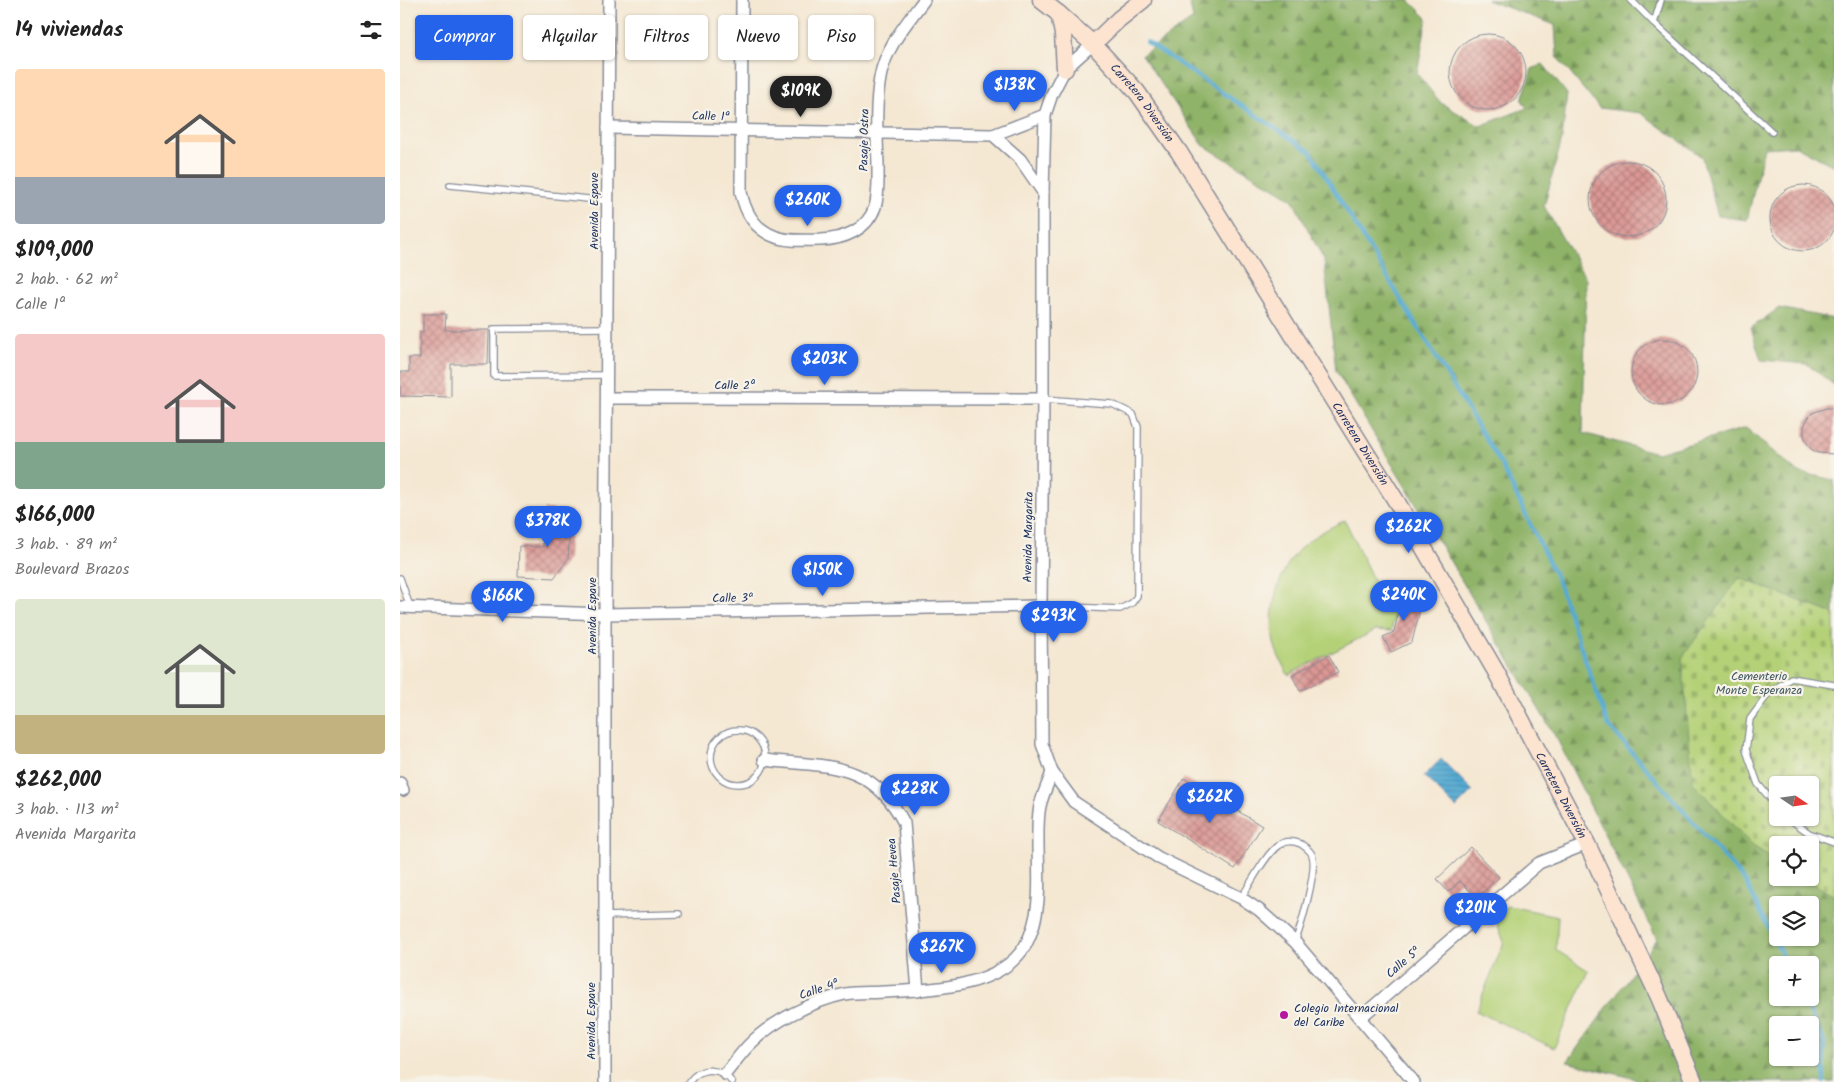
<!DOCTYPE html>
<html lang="es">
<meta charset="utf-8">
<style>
body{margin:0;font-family:Kalam,sans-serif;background:#f2f2f2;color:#222;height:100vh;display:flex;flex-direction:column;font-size:19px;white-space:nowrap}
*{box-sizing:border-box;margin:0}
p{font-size:16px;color:#767676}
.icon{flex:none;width:28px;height:28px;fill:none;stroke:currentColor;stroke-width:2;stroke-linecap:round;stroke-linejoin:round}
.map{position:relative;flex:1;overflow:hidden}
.panel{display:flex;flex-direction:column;background:#fff;width:400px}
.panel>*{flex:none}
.guide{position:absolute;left:15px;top:15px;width:475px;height:45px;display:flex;gap:10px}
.needle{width:32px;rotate:103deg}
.tools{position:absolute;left:1369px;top:776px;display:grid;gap:10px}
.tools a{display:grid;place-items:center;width:50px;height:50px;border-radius:5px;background:#fff;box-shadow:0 1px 4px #0004;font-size:25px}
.price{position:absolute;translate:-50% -42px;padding:0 11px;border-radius:18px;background:#2563eb;color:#fff;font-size:16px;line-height:32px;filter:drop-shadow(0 1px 2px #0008)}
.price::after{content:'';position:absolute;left:50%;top:30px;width:15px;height:11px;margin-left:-8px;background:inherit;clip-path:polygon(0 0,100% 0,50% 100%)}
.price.selected{background:#222;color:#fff}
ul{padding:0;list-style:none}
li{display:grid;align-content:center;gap:10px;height:265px;padding:0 15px}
li span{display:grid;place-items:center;height:155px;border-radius:5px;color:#555}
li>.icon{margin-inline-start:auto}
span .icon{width:90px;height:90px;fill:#fffc;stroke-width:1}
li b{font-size:21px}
h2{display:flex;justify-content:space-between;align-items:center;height:60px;padding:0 15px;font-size:21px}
.tag{padding:0 18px;border-radius:5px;background:#fff;box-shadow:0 1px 4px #0004;font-size:18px;line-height:45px}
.tag.selected{background:#2563eb;color:#fff}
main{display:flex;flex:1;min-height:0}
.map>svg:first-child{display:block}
.forest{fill:url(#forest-firs);stroke:#557163;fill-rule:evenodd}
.cemetery{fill:url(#cemetery-stones);stroke:#68806a;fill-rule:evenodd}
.pitch{fill:#b4d177;stroke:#68806a}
.water{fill:url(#water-rules);stroke:#386c98}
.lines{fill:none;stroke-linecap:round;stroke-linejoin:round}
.stream{stroke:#55aad2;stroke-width:4}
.building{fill:url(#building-cross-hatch)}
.lane-casing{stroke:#888c98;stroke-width:8}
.street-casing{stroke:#888c98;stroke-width:14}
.secondary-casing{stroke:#888c98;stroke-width:19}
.lane{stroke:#fff;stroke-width:5.5}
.street{stroke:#fff;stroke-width:11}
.secondary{stroke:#fde4d1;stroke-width:16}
.poi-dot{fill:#b5179e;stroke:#f7f3e8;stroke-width:2}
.labels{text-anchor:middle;stroke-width:4.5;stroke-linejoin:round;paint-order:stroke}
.street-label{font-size:12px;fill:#1b2f5e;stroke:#f7f3e8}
.park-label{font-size:12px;fill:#415864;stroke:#f7f3e8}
.poi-label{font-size:12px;fill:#1b2f5e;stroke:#f7f3e8;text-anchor:start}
</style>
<main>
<section class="panel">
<h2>14 viviendas<svg class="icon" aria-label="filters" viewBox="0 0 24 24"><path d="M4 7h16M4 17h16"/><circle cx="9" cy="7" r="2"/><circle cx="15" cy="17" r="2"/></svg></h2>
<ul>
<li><span style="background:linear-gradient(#ffd9b3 70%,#9aa5b1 0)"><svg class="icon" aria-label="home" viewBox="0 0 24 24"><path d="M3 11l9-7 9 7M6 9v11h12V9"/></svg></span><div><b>$109,000</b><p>2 hab. · 62 m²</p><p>Calle 1ª</p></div></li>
<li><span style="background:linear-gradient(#f6c9c9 70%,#7fa58c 0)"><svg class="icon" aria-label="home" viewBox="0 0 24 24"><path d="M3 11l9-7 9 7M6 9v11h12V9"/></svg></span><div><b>$166,000</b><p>3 hab. · 89 m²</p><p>Boulevard Brazos</p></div></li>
<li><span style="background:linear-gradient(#dfe7d0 75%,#c2b280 0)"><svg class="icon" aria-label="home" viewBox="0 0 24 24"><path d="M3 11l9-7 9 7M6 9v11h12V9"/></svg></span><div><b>$262,000</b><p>3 hab. · 113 m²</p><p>Avenida Margarita</p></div></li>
</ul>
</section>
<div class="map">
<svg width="1434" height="1082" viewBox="0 0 1434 1082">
<defs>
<pattern id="forest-firs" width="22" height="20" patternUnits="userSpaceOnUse" patternTransform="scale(1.25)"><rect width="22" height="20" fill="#8fb368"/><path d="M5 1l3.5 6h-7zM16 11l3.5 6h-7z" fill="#749259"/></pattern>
<pattern id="cemetery-stones" width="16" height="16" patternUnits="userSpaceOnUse" patternTransform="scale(1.25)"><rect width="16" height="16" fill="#b4d177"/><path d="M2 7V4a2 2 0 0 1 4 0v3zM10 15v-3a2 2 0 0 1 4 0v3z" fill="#9ab469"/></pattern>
<pattern id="water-rules" width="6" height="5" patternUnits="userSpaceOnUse" patternTransform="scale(1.25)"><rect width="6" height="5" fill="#55aad2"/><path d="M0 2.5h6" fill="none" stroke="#468bae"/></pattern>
<pattern id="building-cross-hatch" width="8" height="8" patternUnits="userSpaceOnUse" patternTransform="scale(1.25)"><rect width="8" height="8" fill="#db9894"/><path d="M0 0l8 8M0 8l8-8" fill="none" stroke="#b17c7c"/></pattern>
</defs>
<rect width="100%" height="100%" fill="#f7f3e8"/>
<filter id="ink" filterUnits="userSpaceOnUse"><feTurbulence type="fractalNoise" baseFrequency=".02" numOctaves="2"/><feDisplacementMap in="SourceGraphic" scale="10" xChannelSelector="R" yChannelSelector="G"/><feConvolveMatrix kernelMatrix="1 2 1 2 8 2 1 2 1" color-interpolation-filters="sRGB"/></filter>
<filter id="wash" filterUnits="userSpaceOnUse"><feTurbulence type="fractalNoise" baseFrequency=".0096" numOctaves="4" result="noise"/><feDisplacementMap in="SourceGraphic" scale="20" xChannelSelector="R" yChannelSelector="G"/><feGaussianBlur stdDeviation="1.12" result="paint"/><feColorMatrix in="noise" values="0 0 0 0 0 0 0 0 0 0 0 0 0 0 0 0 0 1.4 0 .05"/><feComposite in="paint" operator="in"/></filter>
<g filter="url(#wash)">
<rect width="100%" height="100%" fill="#f5e8d3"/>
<!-- forest -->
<g class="forest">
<path d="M789,0H1009L1027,18L1017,74L1041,103L1080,126L1127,108L1122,100L1132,69L1143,64L1167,94L1162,139L1144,206L1186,279L1183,433L1257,453L1346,428L1397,472L1434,480V614L1339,578L1353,846L1377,861L1378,878H1404L1434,896V1082H1239L1233,1078L1167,1062L1257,939L1158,741L936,371L924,260L892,199L803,145L742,55L793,19ZM1378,905H1410V938H1378ZM1378,965H1410V998H1378ZM1378,1025H1410V1058H1378Z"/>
<path d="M1087,0H1434V166L1396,146L1364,148L1347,220L1318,216L1302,157L1241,113L1199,108L1157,57L1155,25Z"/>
<path d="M1379,308L1434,319V385L1407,364L1361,360L1351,328Z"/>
</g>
<!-- cemetery -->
<path class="cemetery" d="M1339,578L1434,614V896L1404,878H1410V845H1378L1377,861L1353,846L1293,783L1282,658ZM1378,785H1410V818H1378Z"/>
<!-- pitch -->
<g class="pitch">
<path d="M945,520L983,601L996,611L991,631L976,630L888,675C882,663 874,650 873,636C869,604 880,565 905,544C916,534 932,527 945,520Z"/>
<path d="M1108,906L1158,916L1156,950L1189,971L1154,1048L1076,1011L1104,942L1095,918Z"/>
</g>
<!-- water -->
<path class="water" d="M1041,759L1073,791L1056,808L1024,776Z"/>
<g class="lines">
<!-- stream -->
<g class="stream">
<path d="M747,42L911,152L1101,464L1157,579L1208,725L1345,881L1387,965"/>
<path d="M1403,998L1424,1041V1082"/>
</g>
</g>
<g id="blocks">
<!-- building -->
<g class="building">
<circle cx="1088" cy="72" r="38"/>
<circle cx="1228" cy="199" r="38"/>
<circle cx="1403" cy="218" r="33"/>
<path d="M23,314H46L45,330H89L88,364H51V397L0,396V372H9V358H20V332H23Z"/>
<circle cx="1264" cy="372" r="33"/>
<path d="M1426,408H1434V454L1418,453L1411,449L1407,443L1404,435V427L1407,420L1412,413Z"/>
<path d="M144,509L171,511L168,559L154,578L118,576L119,546L143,547Z"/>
<path d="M1012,591L1021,606L1012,642L991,652L983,637L994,632L999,610L994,602Z"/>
<path d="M929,655L938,672L900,691L892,675Z"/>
<path d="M784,778L862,826L835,869L758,821Z"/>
<path d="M1071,847L1099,877L1077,898L1060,881L1048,892L1037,879Z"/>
</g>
</g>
</g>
<g filter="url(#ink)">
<use href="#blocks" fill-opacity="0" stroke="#888c98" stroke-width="1"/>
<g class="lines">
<!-- lane casing -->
<g class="lane-casing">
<g id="lane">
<path d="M1231,0L1254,23L1372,132"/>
<path d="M1254,23L1261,0"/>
<path d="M50,185L208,201"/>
<path d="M207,375L94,376V329L207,328"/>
<path d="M0,578L10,607"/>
<path d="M641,606L720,609L732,603L737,596L738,427L733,414L712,404L643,399"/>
<circle cx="338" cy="757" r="27"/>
<path d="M1378,808L1358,784L1346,750L1350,719L1369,693L1391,678L1434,685"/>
<path d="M1388,818L1409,833L1434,842"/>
<path d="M841,898C850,885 866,853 879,845C886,840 894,841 901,844C905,847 911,851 912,855C918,868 901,927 895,942"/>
<path d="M205,916L279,914"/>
<path d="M289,1082C301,1066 320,1067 332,1082"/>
</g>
</g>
<!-- street casing -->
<g class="street-casing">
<g id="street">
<path d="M342,0L341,192C345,212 355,230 376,237C391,242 405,240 421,240C444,239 467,230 475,207C479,194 478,179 478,165C477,137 475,106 480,78C485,48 506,24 524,0"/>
<path d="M693,44L665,69L652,94L645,115L643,192V399L641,606L642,744L652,772L674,802L759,858L841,898L859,910L895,942L1014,1082"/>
<path d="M208,128L593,135L645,115"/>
<path d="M593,135L620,159L643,192"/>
<path d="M207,398L643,399"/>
<path d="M0,607L205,614L641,606"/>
<path d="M364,760C426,767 472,760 504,823L518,991"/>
<path d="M0,783L3,790"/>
<path d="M960,1018L1139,863L1187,844"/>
<path d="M325,1074C333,1065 340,1054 349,1045C372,1021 413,1001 445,994C457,992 471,993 483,992C527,990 599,989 625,946C648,905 634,856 639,812C640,799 648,785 652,772"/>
<path d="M205,1082V614L209,0"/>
</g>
</g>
<!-- secondary casing -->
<g class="secondary-casing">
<g id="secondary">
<path id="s1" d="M641,0L659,14L693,44L737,92L779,152L998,504L1095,670L1187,844L1259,997L1294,1082"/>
<path d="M659,14L663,34L665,69"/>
<path d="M693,44L719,19L743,0"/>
</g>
</g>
<!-- lane -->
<use href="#lane" class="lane"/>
<!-- street -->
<use href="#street" class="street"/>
<!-- secondary -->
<use href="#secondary" class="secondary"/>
</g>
</g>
<!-- markers -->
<circle class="poi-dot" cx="884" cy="1015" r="5"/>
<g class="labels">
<!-- street labels -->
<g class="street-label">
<text dy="4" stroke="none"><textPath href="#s1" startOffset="145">Carretera Diversión</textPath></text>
<text transform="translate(311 116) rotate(1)" y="4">Calle 1ª</text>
<text transform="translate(464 140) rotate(-89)" y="4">Pasaje Ostra</text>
<text transform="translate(194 211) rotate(-90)" y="4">Avenida Espave</text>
<text x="335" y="389">Calle 2ª</text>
<text dy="4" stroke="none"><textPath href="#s1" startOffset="550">Carretera Diversión</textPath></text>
<text transform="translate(628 537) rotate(-89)" y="4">Avenida Margarita</text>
<text transform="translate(333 598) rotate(-1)" y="4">Calle 3ª</text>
<text transform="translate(192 616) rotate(-90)" y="4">Avenida Espave</text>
<text dy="4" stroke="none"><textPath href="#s1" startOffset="955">Carretera Diversión</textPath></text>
<text transform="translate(494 871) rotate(-95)" y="4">Pasaje Hevea</text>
<text transform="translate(1003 962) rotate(-41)" y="4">Calle 5ª</text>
<text transform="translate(419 989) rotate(-19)" y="4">Calle 4ª</text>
<text transform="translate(191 1021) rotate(-90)" y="4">Avenida Espave</text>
</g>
<!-- park labels -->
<g class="park-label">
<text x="1359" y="680">Cementerio<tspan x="1359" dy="14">Monte Esperanza</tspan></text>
</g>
<!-- poi labels -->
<g class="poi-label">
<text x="894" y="1012">Colegio Internacional<tspan x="894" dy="14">del Caribe</tspan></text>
</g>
</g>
</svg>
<div class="tools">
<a><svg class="needle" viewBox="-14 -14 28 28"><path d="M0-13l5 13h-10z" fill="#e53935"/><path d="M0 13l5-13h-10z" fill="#767676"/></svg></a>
<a><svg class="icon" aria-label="locate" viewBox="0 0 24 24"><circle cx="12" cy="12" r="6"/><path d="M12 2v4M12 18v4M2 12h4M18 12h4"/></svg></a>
<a><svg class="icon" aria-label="layers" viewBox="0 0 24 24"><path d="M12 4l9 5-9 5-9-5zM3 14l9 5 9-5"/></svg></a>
<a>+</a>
<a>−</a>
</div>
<b class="price" style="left:615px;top:112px">$138K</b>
<b class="price selected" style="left:401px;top:118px">$109K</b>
<b class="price" style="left:408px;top:227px">$260K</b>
<b class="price" style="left:425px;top:386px">$203K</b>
<b class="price" style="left:148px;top:548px">$378K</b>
<b class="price" style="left:1009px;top:554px">$262K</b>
<b class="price" style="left:423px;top:597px">$150K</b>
<b class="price" style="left:1004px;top:622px">$240K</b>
<b class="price" style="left:103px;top:623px">$166K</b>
<b class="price" style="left:654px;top:643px">$293K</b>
<b class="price" style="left:515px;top:816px">$228K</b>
<b class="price" style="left:810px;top:824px">$262K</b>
<b class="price" style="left:1076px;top:935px">$201K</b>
<b class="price" style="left:542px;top:974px">$267K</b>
<div class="guide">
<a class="tag selected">Comprar</a>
<a class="tag">Alquilar</a>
<a class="tag">Filtros</a>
<a class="tag">Nuevo</a>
<a class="tag">Piso</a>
</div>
</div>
</main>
